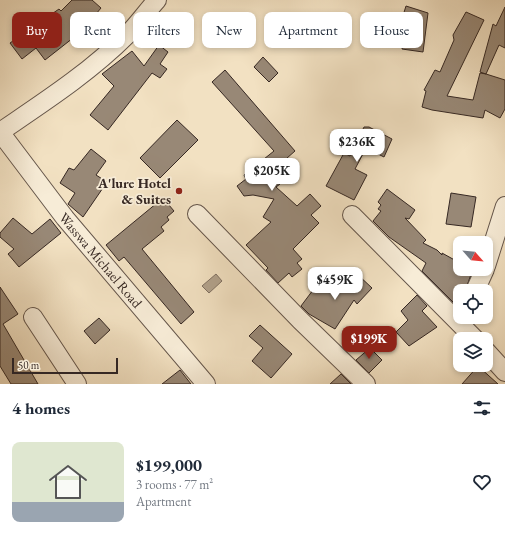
<!DOCTYPE html>
<meta charset="utf-8">
<style>
body{margin:0;font-family:"EB Garamond",serif;background:#f6f6f7;color:#1f2937;height:100vh;display:flex;flex-direction:column;font-size:15px;white-space:nowrap}
*{box-sizing:border-box;margin:0}
p{font-size:13px;color:#747a83}
.icon{flex:none;width:22px;height:22px;fill:none;stroke:currentColor;stroke-width:2;stroke-linecap:round;stroke-linejoin:round}
.map{position:relative;height:384px;overflow:hidden}
.details{display:flex;flex-direction:column;background:#fff;flex:1}
.details>*{flex:none}
.guide{position:absolute;left:12px;top:12px;width:481px;height:36px;display:flex;gap:8px}
.needle{width:26px;rotate:117deg}
.controls{position:absolute;left:453px;top:236px;display:grid;gap:8px}
.controls a{display:grid;place-items:center;width:40px;height:40px;border-radius:8px;background:#fff;box-shadow:0 2px 6px #0003;font-size:20px}
.scale{position:absolute;left:12px;bottom:10px;width:106px;box-sizing:border-box;padding-left:4px;border:2px solid #362823;border-top:0;font-size:11px;line-height:14px;white-space:nowrap;color:#362823;-webkit-text-stroke:3px #f7ecd7;paint-order:stroke}
.price{position:absolute;translate:-50% -34px;padding:0 9px;border-radius:8px;background:#fff;color:#222;font-size:13px;line-height:26px;filter:drop-shadow(0 1px 2px #0008)}
.price::after{content:'';position:absolute;left:50%;top:24px;width:12px;height:9px;margin-left:-6px;background:inherit;clip-path:polygon(0 0,100% 0,50% 100%)}
.price.active{background:#8f2418;color:#fff}
ul{padding:0;list-style:none}
li{display:flex;align-items:center;gap:12px;height:100px;padding:0 12px}
li+li{border-top:1px solid #e0e1e3}
li span{display:grid;place-items:center;flex:none;width:112px;height:80px;border-radius:8px;color:#555}
li>.icon{margin-inline-start:auto}
span .icon{width:48px;height:48px;fill:#fffc;stroke-width:1}
li b{font-size:17px}
h2{display:flex;justify-content:space-between;align-items:center;height:48px;padding:0 12px;font-size:17px}
.tag{padding:0 14px;border-radius:8px;background:#fff;box-shadow:0 2px 6px #0003;font-size:14px;line-height:36px}
.tag.active{background:#8f2418;color:#fff}
.map>svg:first-child{display:block}
.water{fill:#b2a28c;stroke:#807162}
.building{fill:#988876;stroke:#362823}
.lines{fill:none;stroke-linecap:round;stroke-linejoin:round}
.minor-casing{stroke:#65564b;stroke-width:20}
.minor{stroke:#f7ecd7;stroke-width:18}
.poi-dot{fill:#8f2418;stroke:#f7ecd7;stroke-width:1.5}
.labels{text-anchor:middle;stroke-width:3.5;stroke-linejoin:round;paint-order:stroke}
.poi-label{font-size:14px;font-weight:bold;fill:#362823;stroke:#f7ecd7;text-anchor:end}
.street-label{font-size:14px;fill:#362823;stroke:#f7ecd7}
</style>
<div class="map">
<svg width="505" height="384" viewBox="0 0 505 384">
<rect width="100%" height="100%" fill="#f2e1c2"/>
<filter id="stains"><feTurbulence type="fractalNoise" baseFrequency=".005" numOctaves="4"/><feColorMatrix values="0 0 0 0 .2 0 0 0 0 .09 0 0 0 0 .02 0 0 0 .5 -.17"/></filter>
<radialGradient id="worn" r=".72"><stop offset=".6" stop-color="#630" stop-opacity="0"/><stop offset="1" stop-color="#630" stop-opacity=".3"/></radialGradient>
<!-- water -->
<path class="water" d="M216,274L222,281L209,293L202,286Z"/>
<!-- building -->
<g class="building">
<path d="M72,0H92L101,8L96,14L104,22L91,36L86,31L74,40L73,38L45,60L36,48L22,59L10,43L59,9L61,11Z"/>
<path d="M406,6L428,13L423,52L402,49L406,27L400,25Z"/>
<path d="M505,7V48L499,45L486,74L505,80V109L500,118L485,110L483,118L432,110L422,107L426,91L424,90L435,70L440,72L454,40L453,35L466,12L484,20L447,96L473,100L480,73L486,74L480,72L493,24L496,26Z"/>
<path d="M159,45L168,52L160,64L167,69L160,78L152,73L108,130L90,115L114,86L102,74L132,51L144,66Z"/>
<path d="M263,57L278,73L269,82L254,67Z"/>
<path d="M225,70L295,151L270,173L280,184L276,187L297,206L310,194L321,206L311,215L319,223L293,249L302,259L297,263L302,269L292,277L289,273L278,283L266,270L268,268L246,245L271,222L263,217L274,199L253,195L244,196L237,186L246,179L244,175L274,151L212,82Z"/>
<path d="M177,120L198,140L160,178L140,158Z"/>
<path d="M364,127H369L392,139L384,157L366,148L355,169L367,175L354,200L326,186L344,153L350,156Z"/>
<path d="M91,149L106,161L96,175L107,182L83,217L68,204L75,193L60,183L69,168L74,170Z"/>
<path d="M387,189L415,210L409,219L405,218L426,240L423,243L437,250L442,255V253L460,263V269H473L465,291H460V306L454,303L422,271L426,263L389,237L373,221L381,211L378,209L381,205L378,202Z"/>
<path d="M451,193L476,197L471,227L446,224Z"/>
<path d="M163,198L174,211L167,217L169,220L161,227L164,231L142,249L194,312L181,324L124,257L119,261L106,245Z"/>
<path d="M13,218L32,234L50,219L61,233L19,267L8,254L14,249L0,237V233Z"/>
<path d="M357,274L372,288L357,304L354,300L335,329L309,314L301,306L319,282L339,293Z"/>
<path d="M0,287L18,314L3,324L38,384H11L0,366Z"/>
<path d="M417,295L427,306L422,311L437,327L409,346L396,332L408,320L401,311Z"/>
<path d="M99,318L110,330L95,344L84,331Z"/>
<path d="M260,325L292,354L271,378L252,361L263,348L249,336Z"/>
<path d="M370,348L382,360L369,373L356,360Z"/>
<path d="M478,366L498,384H462Z"/>
<path d="M180,370L191,384H162Z"/>
<path d="M341,374L351,384H330Z"/>
</g>
<g class="lines">
<!-- minor casing -->
<g class="minor-casing">
<g id="minor">
<path id="s1" d="M0,132L65,218L206,384"/>
<path d="M0,132C44,102 89,73 127,35C138,24 147,11 157,0"/>
<path d="M197,214L300,320L366,384"/>
<path d="M352,215L475,339"/>
<path d="M486,266L505,206"/>
<path d="M475,291L485,269"/>
<path d="M33,317L77,384"/>
<path d="M486,351L505,372"/>
</g>
</g>
<!-- minor -->
<use href="#minor" class="minor"/>
</g>
<!-- markers -->
<circle class="poi-dot" cx="179" cy="191" r="4"/>
<g class="labels">
<!-- poi labels -->
<g class="poi-label">
<text x="171" y="188">A'lure Hotel<tspan x="171" dy="16">&amp; Suites</tspan></text>
</g>
<!-- street labels -->
<g class="street-label">
<text dy="5" stroke="none"><textPath href="#s1" startOffset="163">Wasswa Michael Road</textPath></text>
</g>
</g>
<rect width="100%" height="100%" filter="url(#stains)"/>
<rect width="100%" height="100%" fill="url(#worn)"/>
</svg>
<div class="controls">
<a><svg class="needle" viewBox="-14 -14 28 28"><path d="M0-13l5 13h-10z" fill="#e53935"/><path d="M0 13l5-13h-10z" fill="#747a83"/></svg></a>
<a><svg class="icon" aria-label="locate" viewBox="0 0 24 24"><circle cx="12" cy="12" r="6"/><path d="M12 2v4M12 18v4M2 12h4M18 12h4"/></svg></a>
<a><svg class="icon" aria-label="layers" viewBox="0 0 24 24"><path d="M12 4l9 5-9 5-9-5zM3 14l9 5 9-5"/></svg></a>
</div>
<div class="scale">50 m</div>
<b class="price" style="left:357px;top:163px">$236K</b>
<b class="price" style="left:272px;top:192px">$205K</b>
<b class="price" style="left:335px;top:301px">$459K</b>
<b class="price active" style="left:369px;top:360px">$199K</b>
<div class="guide">
<a class="tag active">Buy</a>
<a class="tag">Rent</a>
<a class="tag">Filters</a>
<a class="tag">New</a>
<a class="tag">Apartment</a>
<a class="tag">House</a>
</div>
</div>
<section class="details">
<h2>4 homes<svg class="icon" aria-label="filters" viewBox="0 0 24 24"><path d="M4 7h16M4 17h16"/><circle cx="9" cy="7" r="2"/><circle cx="15" cy="17" r="2"/></svg></h2>
<ul>
<li><span style="background:linear-gradient(#dfe7d0 75%,#9aa5b1 0)"><svg class="icon" aria-label="home" viewBox="0 0 24 24"><path d="M3 11l9-7 9 7M6 9v11h12V9"/></svg></span><div><b>$199,000</b><p>3 rooms · 77 m²</p><p>Apartment</p></div><svg class="icon" aria-label="heart" viewBox="0 0 24 24"><path d="M12 20l-8-8c-3-5 5-10 8-4 3-6 11-1 8 4z"/></svg></li>
</ul>
</section>
